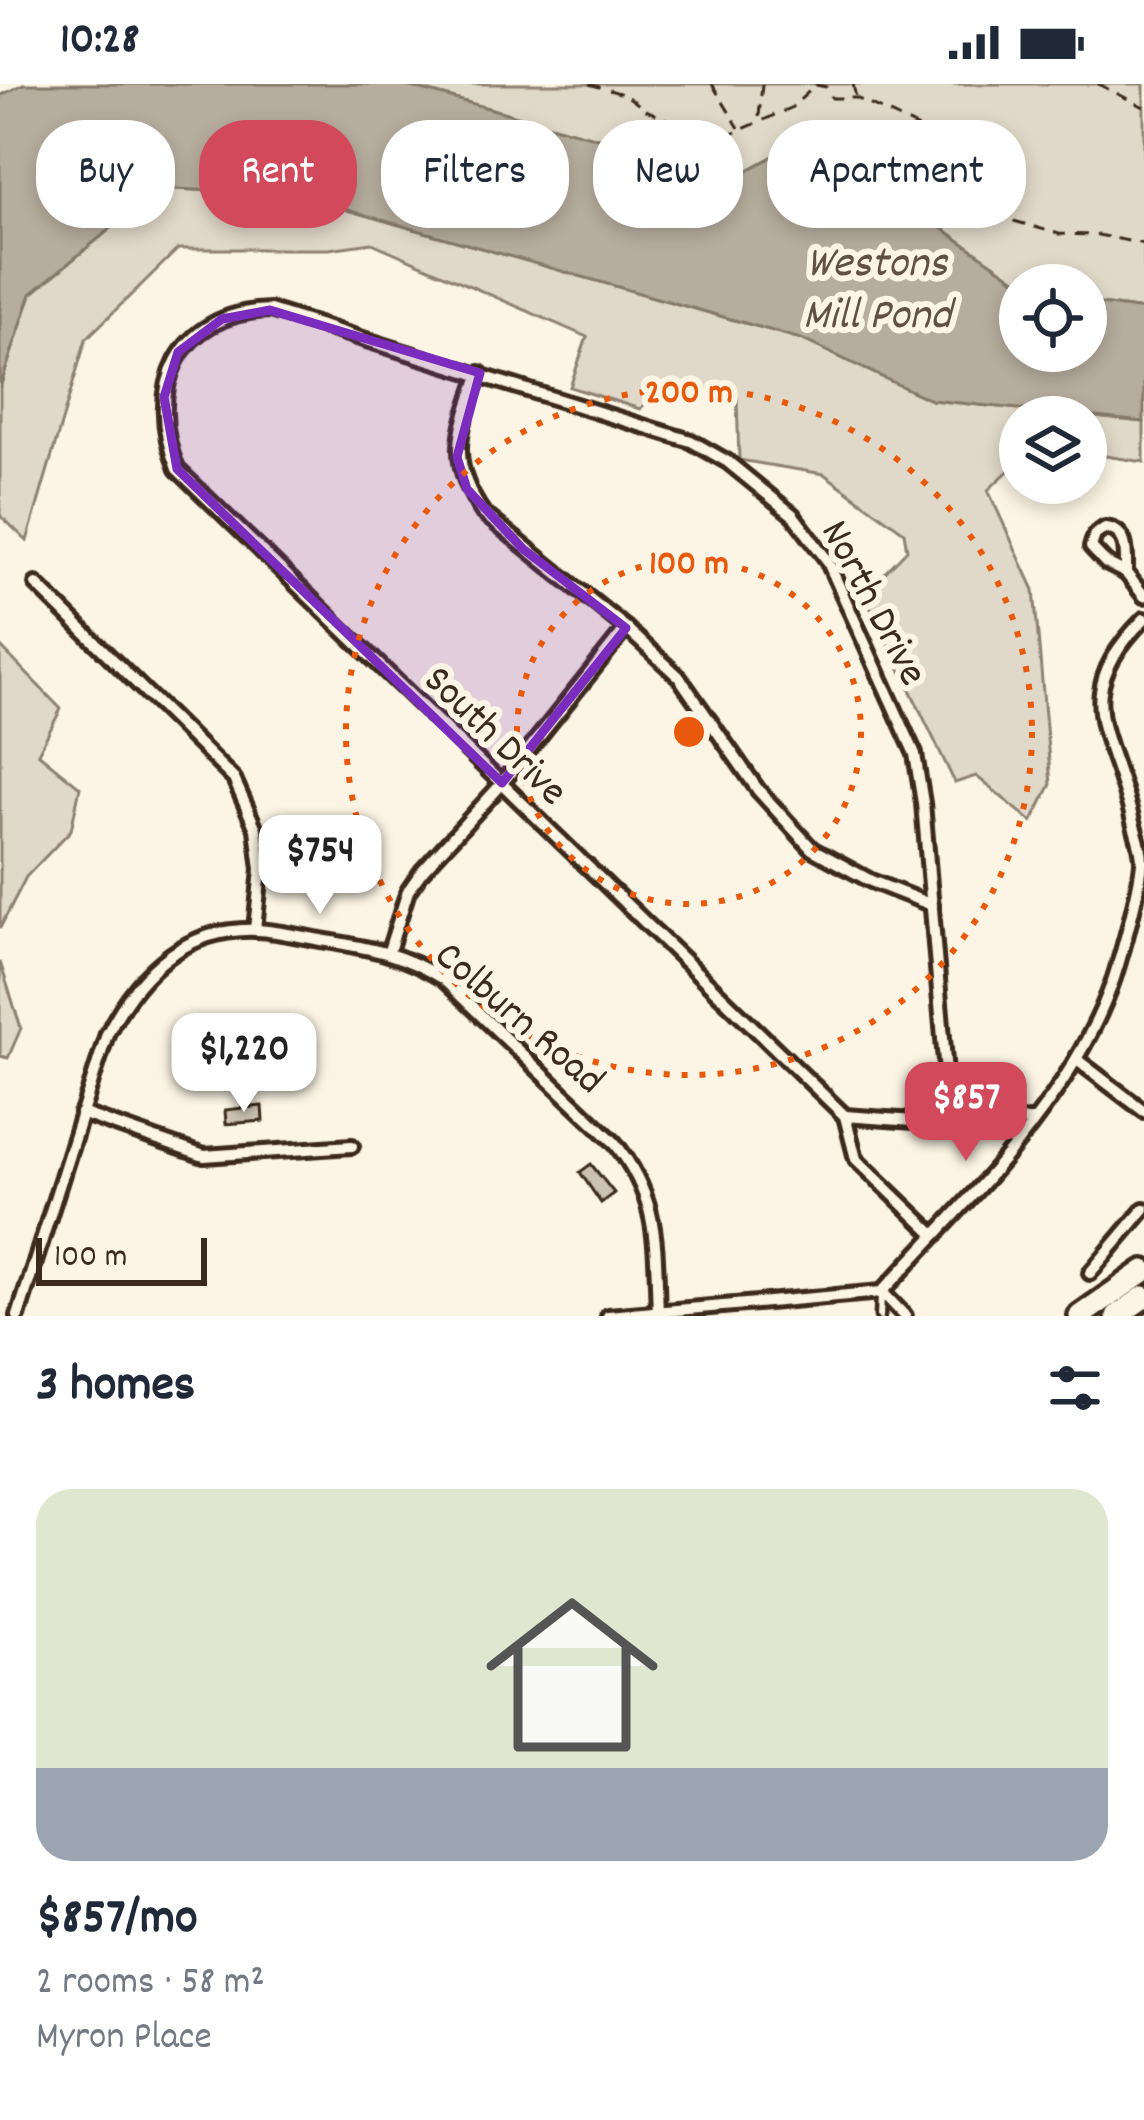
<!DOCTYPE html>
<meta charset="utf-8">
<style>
body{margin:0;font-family:Dekko,sans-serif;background:#f2f2f3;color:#1f2937;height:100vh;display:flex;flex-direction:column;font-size:45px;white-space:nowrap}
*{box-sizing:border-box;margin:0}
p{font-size:39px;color:#747a83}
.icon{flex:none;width:66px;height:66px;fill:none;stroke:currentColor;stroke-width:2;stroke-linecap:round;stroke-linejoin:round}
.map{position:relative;height:1232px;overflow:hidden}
.sheet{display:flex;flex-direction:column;background:#fff;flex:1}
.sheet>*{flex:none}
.top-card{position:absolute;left:36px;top:36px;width:1074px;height:108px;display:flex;gap:24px}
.tools{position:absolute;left:999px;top:180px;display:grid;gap:24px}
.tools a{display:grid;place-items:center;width:108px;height:108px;border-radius:50%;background:#fff;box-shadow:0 6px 18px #0003;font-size:60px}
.scale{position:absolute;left:36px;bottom:30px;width:171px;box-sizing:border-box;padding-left:12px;border:6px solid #3b2a1e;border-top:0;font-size:33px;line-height:42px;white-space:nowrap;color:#3b2a1e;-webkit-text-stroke:9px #fcf5e5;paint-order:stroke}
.price{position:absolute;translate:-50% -102px;padding:0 27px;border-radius:24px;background:#fff;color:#222;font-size:39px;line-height:78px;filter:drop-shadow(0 3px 6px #0008)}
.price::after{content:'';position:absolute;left:50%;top:72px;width:36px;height:27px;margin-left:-18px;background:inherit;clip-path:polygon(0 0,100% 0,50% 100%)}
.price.selected{background:#d1495b;color:#fff}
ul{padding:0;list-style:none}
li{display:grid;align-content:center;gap:24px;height:636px;padding:0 36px}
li+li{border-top:3px solid #e0e1e3}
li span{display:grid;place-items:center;height:372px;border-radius:36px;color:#555}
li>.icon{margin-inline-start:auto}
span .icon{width:216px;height:216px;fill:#fffc;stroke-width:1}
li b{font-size:51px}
h2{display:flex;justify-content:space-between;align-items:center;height:144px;padding:0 36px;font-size:51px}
.tag{padding:0 42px;border-radius:48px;background:#fff;box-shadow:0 6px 18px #0003;font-size:42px;line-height:108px}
.tag.selected{background:#d1495b;color:#fff}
.status{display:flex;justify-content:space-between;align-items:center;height:84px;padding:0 60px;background:#fff;direction:ltr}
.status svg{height:33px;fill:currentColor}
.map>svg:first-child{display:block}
.green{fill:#e0d8c8;stroke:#8e8173;stroke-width:3}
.water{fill:#b7ad9e;stroke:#85796b;stroke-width:3}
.building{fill:#ccc2b3;stroke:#3b2a1e;stroke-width:3}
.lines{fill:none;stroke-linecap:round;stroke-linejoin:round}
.lane-casing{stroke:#3b2a1e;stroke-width:15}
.street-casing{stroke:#3b2a1e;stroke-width:20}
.highway-casing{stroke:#3b2a1e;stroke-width:30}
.path{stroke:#3b2a1e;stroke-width:3;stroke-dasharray:12 9;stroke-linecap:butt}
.lane{stroke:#fcf5e5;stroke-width:6}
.street{stroke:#fcf5e5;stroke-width:10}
.highway{stroke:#fcf5e5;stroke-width:21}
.marked{fill:#7b2cbf;fill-opacity:0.2;stroke:#7b2cbf;stroke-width:9;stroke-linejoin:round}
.ring{fill:none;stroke:#e8590c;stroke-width:6;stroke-dasharray:6 12}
.labels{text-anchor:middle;stroke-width:12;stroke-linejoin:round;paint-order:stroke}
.street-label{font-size:42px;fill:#3b2a1e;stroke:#fcf5e5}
.water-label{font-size:45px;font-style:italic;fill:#605144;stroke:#fcf5e5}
.centre{fill:#e8590c;stroke:#fcf5e5;stroke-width:6}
.ring-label{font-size:36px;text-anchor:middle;font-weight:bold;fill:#e8590c;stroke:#fcf5e5;stroke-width:12;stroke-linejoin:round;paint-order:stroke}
</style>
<div class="status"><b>10:28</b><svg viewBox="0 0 49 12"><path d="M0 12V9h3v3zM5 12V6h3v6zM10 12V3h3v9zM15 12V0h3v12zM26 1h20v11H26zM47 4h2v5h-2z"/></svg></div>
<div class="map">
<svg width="1144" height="1232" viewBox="0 0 1144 1232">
<rect width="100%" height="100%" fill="#fcf5e5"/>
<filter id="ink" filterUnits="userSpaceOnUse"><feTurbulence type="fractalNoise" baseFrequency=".00833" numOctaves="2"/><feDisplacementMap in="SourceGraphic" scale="24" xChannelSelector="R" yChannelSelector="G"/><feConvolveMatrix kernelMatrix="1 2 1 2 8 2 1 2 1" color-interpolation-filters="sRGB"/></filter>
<g filter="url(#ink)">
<!-- green -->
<g class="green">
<path d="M400,0H1144V226L1086,218V201H1024L924,132L827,100L794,61L737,92Z"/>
<path d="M160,104L298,112L801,255L931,316L1144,338V378L1086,369V333H1020V376L988,406L1034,506L1051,700L1032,738L976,692L955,699L864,510L907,466L904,448L824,390L739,376L737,314L668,297L640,325L570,303L587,253L372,159L329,165H178L86,255L27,457L0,431V303L31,210Z"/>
<path d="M0,562L61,625L38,669L80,703L71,746L26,793L0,844Z"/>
<path d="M0,878L21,944L8,974L0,972Z"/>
</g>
<!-- water -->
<path class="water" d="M23,0H400L737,92L794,61L827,100L924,132L1024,201H1020V267H1086V218L1144,226V338L931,316L801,255L298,112L160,104L31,210L0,303V12Z"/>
<!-- building -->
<g class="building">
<path d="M262,1022L263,1037L226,1040L225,1026Z"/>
<path d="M591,1080L614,1109L601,1119L580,1088Z"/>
</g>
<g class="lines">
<!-- lane casing -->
<g class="lane-casing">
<path id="lane" d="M880,1232L881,1212"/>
</g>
<!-- street casing -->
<g class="street-casing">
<g id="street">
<path d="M480,289C460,346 446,375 483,429L626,544L679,593L758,706L812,765L871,797L932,821"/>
<path d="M1105,444C1129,446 1126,470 1126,489L1106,479L1091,463L1095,451Z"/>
<path d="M1126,489L1144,512"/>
<path d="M36,500L234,695L256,745L261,785L255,846"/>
<path d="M389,867L408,807L422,787L498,704L626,544"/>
<path d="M1077,976L1144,1027"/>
<path d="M81,1029L204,1072L352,1062"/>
<path d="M845,1032L177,385C145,305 176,229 270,226L691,357L728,378L793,431L827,476L915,670L923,719L947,1001L955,1033"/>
<path d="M845,1032L914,1037L955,1033L978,1039L1032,1036"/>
<path d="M845,1032L856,1075L935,1151"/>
<path d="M1090,1189L1144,1125"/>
<path d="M882,1208C968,1115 1072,1017 1114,894C1123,866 1139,808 1142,779C1143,765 1135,748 1132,734C1111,646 1067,612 1144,535"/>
<path d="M882,1208L905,1232"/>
<path d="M18,1232L107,950C138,890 184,843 257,846C279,847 301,853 321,856C370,864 401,869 443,895L614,1058C660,1116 655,1159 658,1229"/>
<path d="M608,1232L882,1208"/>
</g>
</g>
<!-- highway casing -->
<g class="highway-casing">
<g id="highway">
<path d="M1080,1232L1144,1187"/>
<path d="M1117,1232L1144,1213"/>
</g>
</g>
<!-- path -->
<g class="path">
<path d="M589,0L626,11L646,26L679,41L727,52L791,24L816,1L826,3L832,14H856L938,53L970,80L1014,137L1059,150L1098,151L1144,160"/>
<path d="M712,0L739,44"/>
<path d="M853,0L856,14"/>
<path d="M1098,0L1144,23"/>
<path d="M759,33L762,0"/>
</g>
<!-- lane -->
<use href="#lane" class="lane"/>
<!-- street -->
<use href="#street" class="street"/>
<!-- highway -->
<use href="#highway" class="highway"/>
</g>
</g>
<!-- marked area -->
<path class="marked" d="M270,226L480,289L457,373L467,405L523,465L626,544L502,699L177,385L164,313L178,268L222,235Z"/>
<!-- distance rings -->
<g class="ring">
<circle cx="689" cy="648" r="172"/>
<circle cx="689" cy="648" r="343"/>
</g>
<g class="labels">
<!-- street labels -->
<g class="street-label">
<text transform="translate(877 517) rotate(62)" y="15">North Drive</text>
<text transform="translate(498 649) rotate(44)" y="15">South Drive</text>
<text transform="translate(522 931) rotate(41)" y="15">Colburn Road</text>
</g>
<!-- water labels -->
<g class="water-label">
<text x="877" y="191">Westons<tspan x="877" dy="52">Mill Pond</tspan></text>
</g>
</g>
<circle cx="689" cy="648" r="18" class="centre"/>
<g class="ring-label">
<text x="689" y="318">200 m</text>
<text x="689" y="489">100 m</text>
</g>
</svg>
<div class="tools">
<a><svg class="icon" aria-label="locate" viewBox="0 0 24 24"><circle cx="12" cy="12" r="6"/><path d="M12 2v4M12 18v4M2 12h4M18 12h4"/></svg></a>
<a><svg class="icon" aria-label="layers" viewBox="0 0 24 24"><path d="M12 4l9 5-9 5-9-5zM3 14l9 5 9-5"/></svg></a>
</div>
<div class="scale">100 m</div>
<b class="price" style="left:320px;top:833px">$754</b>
<b class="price" style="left:244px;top:1031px">$1,220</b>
<b class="price selected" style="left:966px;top:1080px">$857</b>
<div class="top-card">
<a class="tag">Buy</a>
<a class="tag selected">Rent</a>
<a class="tag">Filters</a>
<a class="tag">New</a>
<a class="tag">Apartment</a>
</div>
</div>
<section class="sheet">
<h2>3 homes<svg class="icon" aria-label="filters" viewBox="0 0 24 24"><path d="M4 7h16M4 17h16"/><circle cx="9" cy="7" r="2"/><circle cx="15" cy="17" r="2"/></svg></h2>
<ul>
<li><span style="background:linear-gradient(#dfe7d0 75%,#9aa5b1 0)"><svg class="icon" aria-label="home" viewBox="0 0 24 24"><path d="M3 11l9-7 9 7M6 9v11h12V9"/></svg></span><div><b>$857/mo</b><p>2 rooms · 58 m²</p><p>Myron Place</p></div></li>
</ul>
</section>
